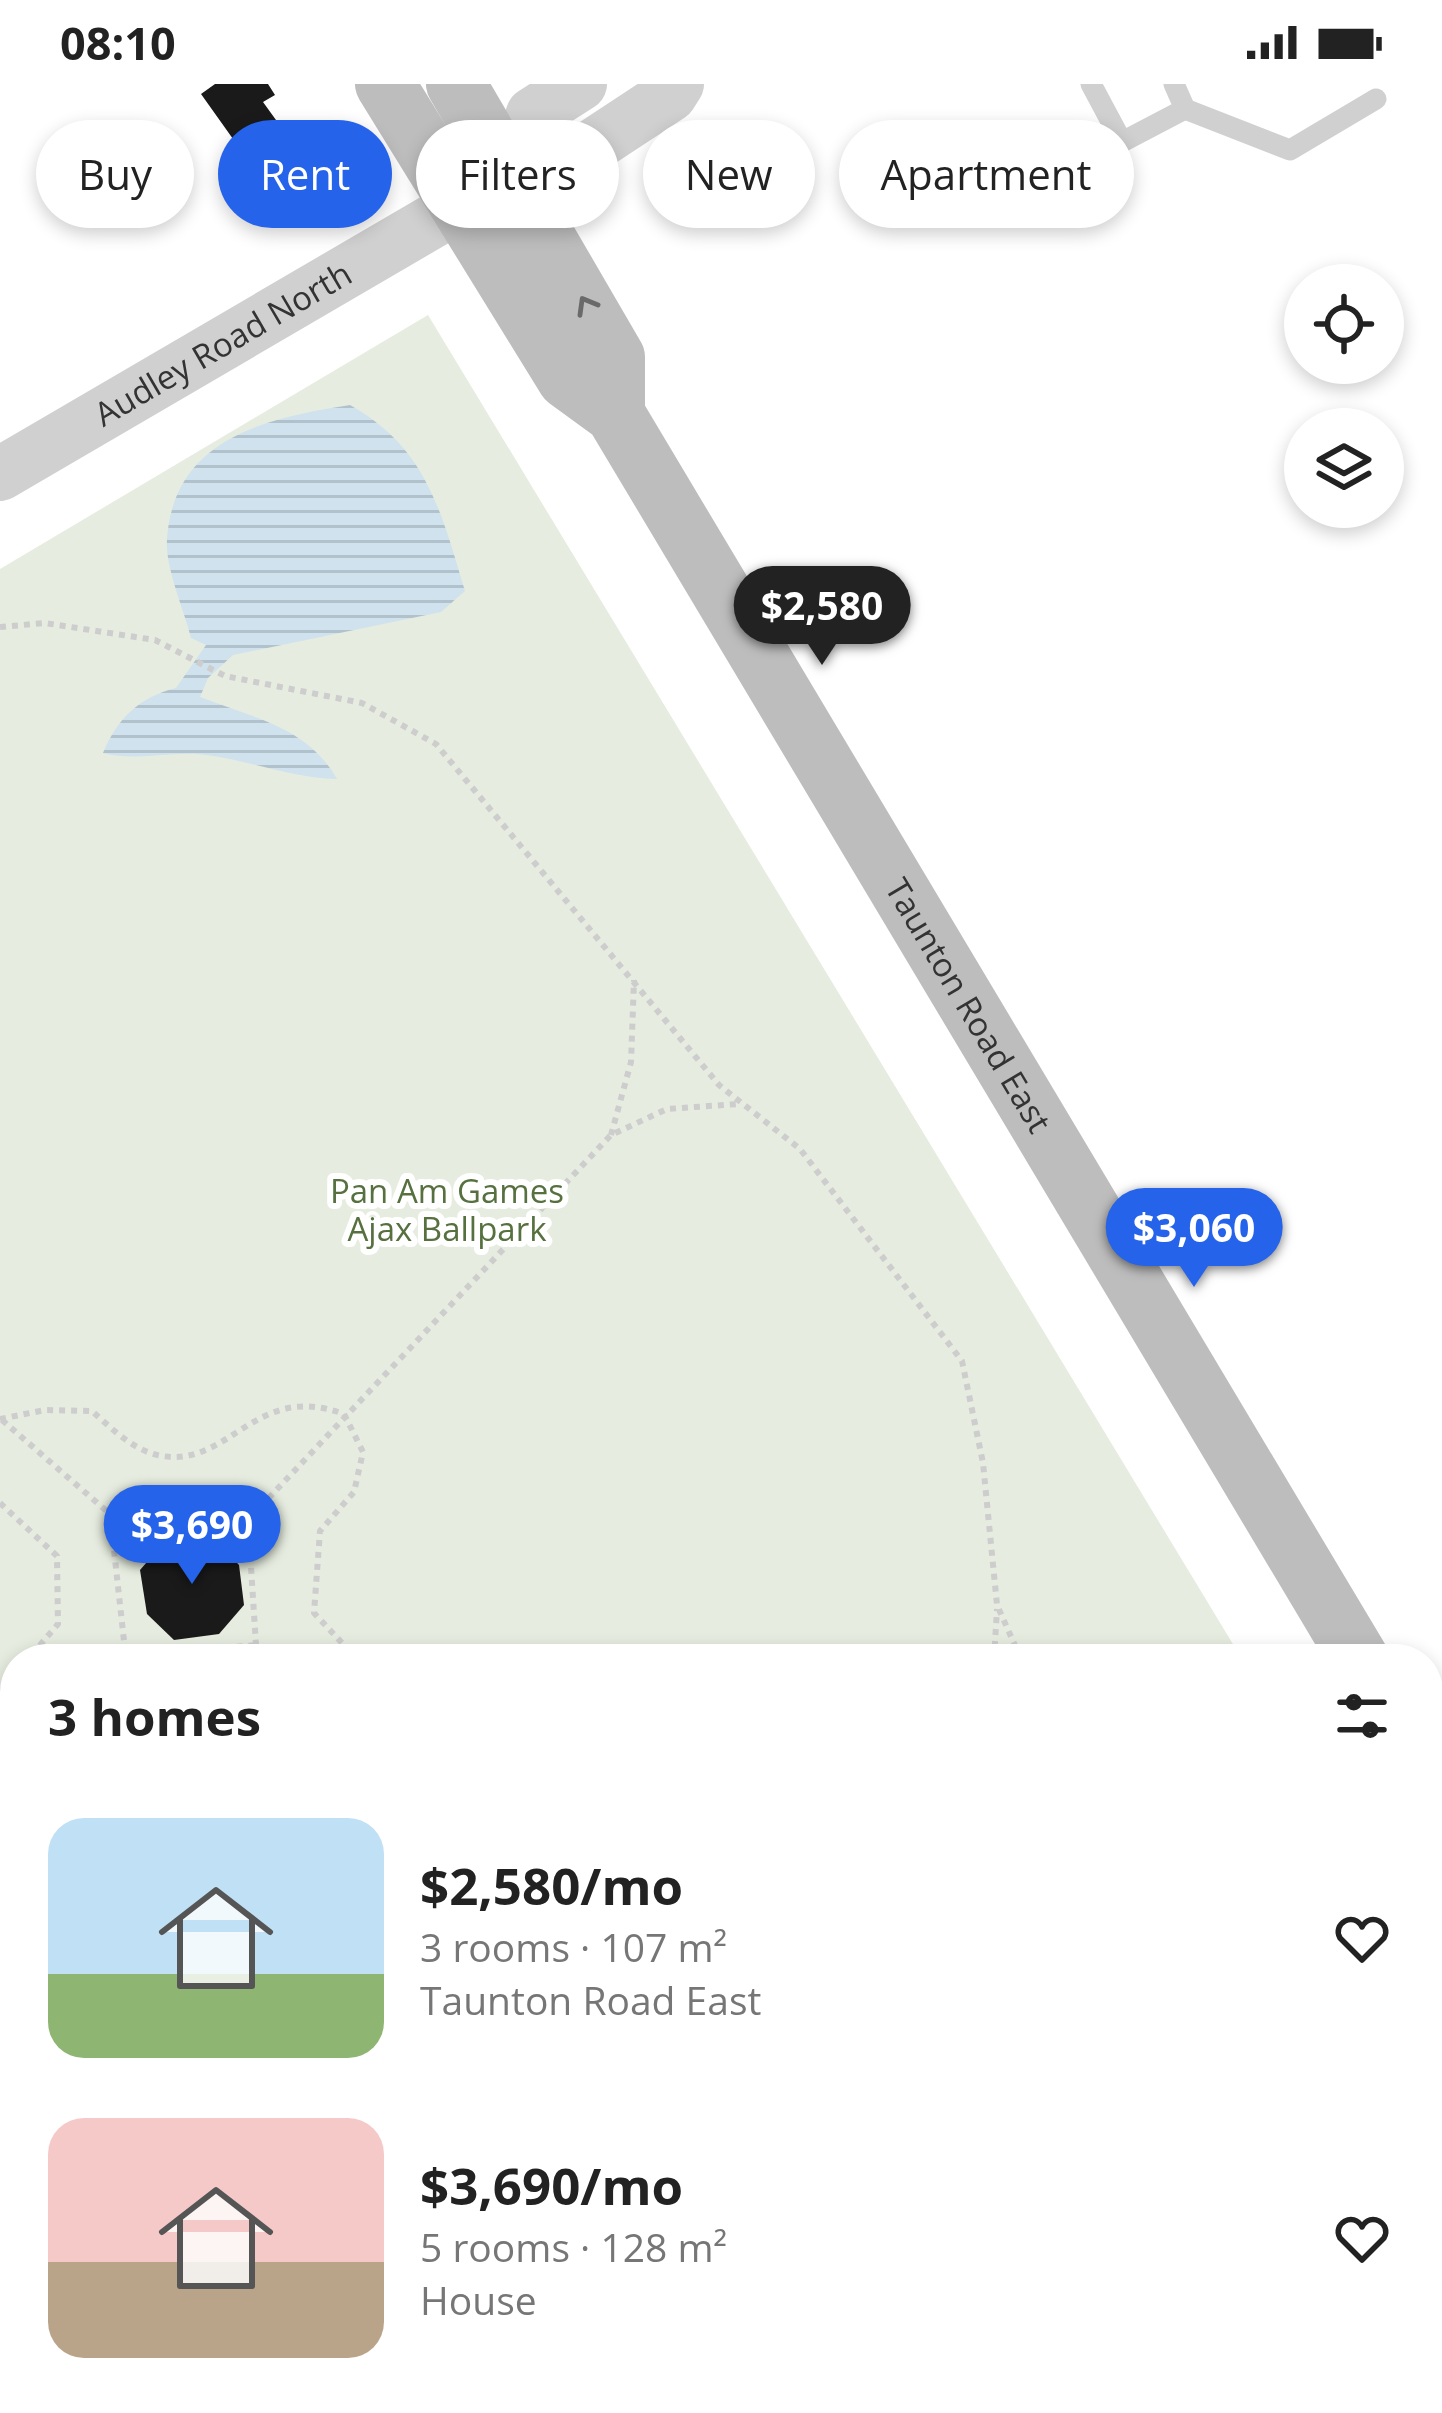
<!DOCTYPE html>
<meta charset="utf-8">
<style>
body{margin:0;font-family:"Open Sans",sans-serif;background:#f6f6f6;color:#222;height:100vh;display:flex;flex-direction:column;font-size:45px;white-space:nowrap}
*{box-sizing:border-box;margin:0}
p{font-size:39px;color:#767676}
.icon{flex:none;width:66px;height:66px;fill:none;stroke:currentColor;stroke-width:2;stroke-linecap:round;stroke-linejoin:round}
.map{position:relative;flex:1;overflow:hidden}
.side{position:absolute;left:0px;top:1560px;width:1443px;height:771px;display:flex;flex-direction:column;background:#fff;border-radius:48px 48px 0 0;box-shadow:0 6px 18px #0003}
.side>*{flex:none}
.banner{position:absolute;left:36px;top:36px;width:1371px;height:108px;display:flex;gap:24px}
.tools{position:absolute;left:1284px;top:180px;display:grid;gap:24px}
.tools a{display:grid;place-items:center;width:120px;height:120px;border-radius:50%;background:#fff;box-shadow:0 6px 18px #0003;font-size:60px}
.price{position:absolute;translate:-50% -102px;padding:0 27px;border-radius:42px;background:#2563eb;color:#fff;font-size:39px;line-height:78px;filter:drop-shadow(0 3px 6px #0008)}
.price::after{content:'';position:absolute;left:50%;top:72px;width:36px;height:27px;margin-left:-18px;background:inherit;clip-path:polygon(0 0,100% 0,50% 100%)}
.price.active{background:#222;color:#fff}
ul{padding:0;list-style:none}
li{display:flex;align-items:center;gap:36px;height:300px;padding:0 48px}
li span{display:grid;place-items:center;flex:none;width:336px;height:240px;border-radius:36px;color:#555}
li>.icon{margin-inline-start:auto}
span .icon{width:144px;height:144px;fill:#fffc;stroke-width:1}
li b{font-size:51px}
h2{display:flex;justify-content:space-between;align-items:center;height:144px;padding:0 48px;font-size:51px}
.tag{padding:0 42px;border-radius:54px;background:#fff;box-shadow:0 6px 18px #0003;font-size:42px;line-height:108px}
.tag.active{background:#2563eb;color:#fff}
.status{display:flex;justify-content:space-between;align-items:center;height:84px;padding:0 60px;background:#fff;direction:ltr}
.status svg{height:33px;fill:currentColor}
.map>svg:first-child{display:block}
.park{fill:#e6ecdf}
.water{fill:url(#water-rules)}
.building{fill:#1a1a1a}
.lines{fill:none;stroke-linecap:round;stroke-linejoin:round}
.path{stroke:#cdcdcd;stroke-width:6;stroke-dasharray:6 6;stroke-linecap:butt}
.service{stroke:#d0d0d0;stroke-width:21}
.tertiary{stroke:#d0d0d0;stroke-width:54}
.secondary{stroke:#bdbdbd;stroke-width:60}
.oneway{stroke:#6a6a6a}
.labels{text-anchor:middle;stroke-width:12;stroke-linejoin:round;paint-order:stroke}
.street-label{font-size:33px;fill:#333;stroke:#fff}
.park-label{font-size:33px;fill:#56703f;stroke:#fff}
</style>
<div class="status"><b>08:10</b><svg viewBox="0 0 49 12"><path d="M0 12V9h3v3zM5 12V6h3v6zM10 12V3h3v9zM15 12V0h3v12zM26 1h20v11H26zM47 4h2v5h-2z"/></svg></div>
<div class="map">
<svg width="1442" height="2329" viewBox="0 0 1442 2329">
<defs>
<pattern id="water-rules" width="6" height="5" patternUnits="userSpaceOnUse" patternTransform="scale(3)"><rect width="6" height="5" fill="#cfe2ee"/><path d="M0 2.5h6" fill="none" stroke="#b2c2cd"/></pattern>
</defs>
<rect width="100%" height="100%" fill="#fff"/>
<!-- park -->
<g class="park">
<path d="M428,231L1242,1575H15V2316H1226L1206,2329H0V485Z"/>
<path d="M1428,1882L1442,1905V2179L1428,2188Z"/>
</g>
<!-- water -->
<path class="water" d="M350,321C427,364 441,428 465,507L441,528L233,571L208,594L200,613C253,634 307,642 337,695C291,694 252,677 207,671C172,666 139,678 103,669C117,635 139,613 176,604L206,561L191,554C184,525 165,484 167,455C174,353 268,334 350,321Z"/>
<!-- building -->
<g class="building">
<path d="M215,0H268L275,11L263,18L276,36L238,62L201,10Z"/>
<path d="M212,1452L239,1481L244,1521L219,1550L174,1556L147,1530L140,1486L169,1453Z"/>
<path d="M734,2316H819L796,2329H742Z"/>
</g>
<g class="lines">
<!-- path -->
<g class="path">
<path d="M0,543L45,539L155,556L225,592L362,619L436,660L719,1001L800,1065L962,1277L983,1379L997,1521L1021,1575"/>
<path d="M611,1051L631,978L634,896"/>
<path d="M0,1335L45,1326L92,1327C111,1344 135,1368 162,1372C231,1383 255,1297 344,1330L363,1368L354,1408L320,1447L314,1529L357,1575"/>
<path d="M2,1336L110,1430L126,1575"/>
<path d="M0,1419L57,1472L58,1540L28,1575"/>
<path d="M110,1430L248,1436L611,1051L667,1025L738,1020"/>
<path d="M248,1436L256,1561L269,1575"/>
<path d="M129,1572L256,1561"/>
<path d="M994,1575L997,1525"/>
<path d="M0,1608L15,1590"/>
<path d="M0,1670L15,1680"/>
<path d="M0,1700L15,1684"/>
<path d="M1428,2230L1442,2222"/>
<path d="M1303,2316L1311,2329"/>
<path d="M295,2329L318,2316"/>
<path d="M1003,2329L1018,2316"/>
<path d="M1263,2329L1285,2316"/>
</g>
<!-- service -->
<g class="service">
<path d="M1091,0L1122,58L1185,25L1174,0"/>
<path d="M1185,25L1290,66L1376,15"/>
</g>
<!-- tertiary -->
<g class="tertiary">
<path d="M510,92L533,30L580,0"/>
<path id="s1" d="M0,390L510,92L562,82L670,11L677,0"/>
</g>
<!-- secondary -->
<g class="secondary">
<path id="s2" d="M385,0L567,295L615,330L1359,1575"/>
<path d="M456,0L615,273V330"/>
<path d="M1428,1691L1442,1714"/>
</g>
</g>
<!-- one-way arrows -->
<defs><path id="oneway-chevron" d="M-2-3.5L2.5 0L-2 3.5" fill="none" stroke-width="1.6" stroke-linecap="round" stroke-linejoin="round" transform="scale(3)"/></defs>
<use class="oneway" href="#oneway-chevron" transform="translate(586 221) rotate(-120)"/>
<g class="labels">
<!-- street labels -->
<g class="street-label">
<text dy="12" stroke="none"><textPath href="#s1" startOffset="258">Audley Road North</textPath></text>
<text dy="12" stroke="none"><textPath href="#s2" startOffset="1095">Taunton Road East</textPath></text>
</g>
<!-- park labels -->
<g class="park-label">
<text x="447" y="1119">Pan Am Games<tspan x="447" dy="38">Ajax Ballpark</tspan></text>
</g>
</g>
</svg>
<div class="tools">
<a><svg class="icon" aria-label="locate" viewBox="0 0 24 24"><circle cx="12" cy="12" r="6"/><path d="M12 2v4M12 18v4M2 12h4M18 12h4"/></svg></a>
<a><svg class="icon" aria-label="layers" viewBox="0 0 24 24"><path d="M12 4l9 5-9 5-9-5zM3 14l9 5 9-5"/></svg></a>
</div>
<b class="price active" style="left:822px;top:584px">$2,580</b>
<b class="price" style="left:1194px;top:1206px">$3,060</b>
<b class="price" style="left:192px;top:1503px">$3,690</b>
<div class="banner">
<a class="tag">Buy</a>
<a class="tag active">Rent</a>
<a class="tag">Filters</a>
<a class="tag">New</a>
<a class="tag">Apartment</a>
</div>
<section class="side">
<h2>3 homes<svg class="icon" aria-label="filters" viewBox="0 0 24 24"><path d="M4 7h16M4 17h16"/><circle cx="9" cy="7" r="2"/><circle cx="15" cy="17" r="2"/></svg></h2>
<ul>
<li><span style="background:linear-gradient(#bfe0f5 65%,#8fb573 0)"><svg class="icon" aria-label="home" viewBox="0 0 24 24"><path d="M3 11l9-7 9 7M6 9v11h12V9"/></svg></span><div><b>$2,580/mo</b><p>3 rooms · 107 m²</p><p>Taunton Road East</p></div><svg class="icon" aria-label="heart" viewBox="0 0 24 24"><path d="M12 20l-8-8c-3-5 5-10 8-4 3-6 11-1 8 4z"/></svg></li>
<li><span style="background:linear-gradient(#f6c9c9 60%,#b9a48a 0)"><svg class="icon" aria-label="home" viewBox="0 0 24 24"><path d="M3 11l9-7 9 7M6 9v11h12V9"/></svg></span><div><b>$3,690/mo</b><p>5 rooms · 128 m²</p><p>House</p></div><svg class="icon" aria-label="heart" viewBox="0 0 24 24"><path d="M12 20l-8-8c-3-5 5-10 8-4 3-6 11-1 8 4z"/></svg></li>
</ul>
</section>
</div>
